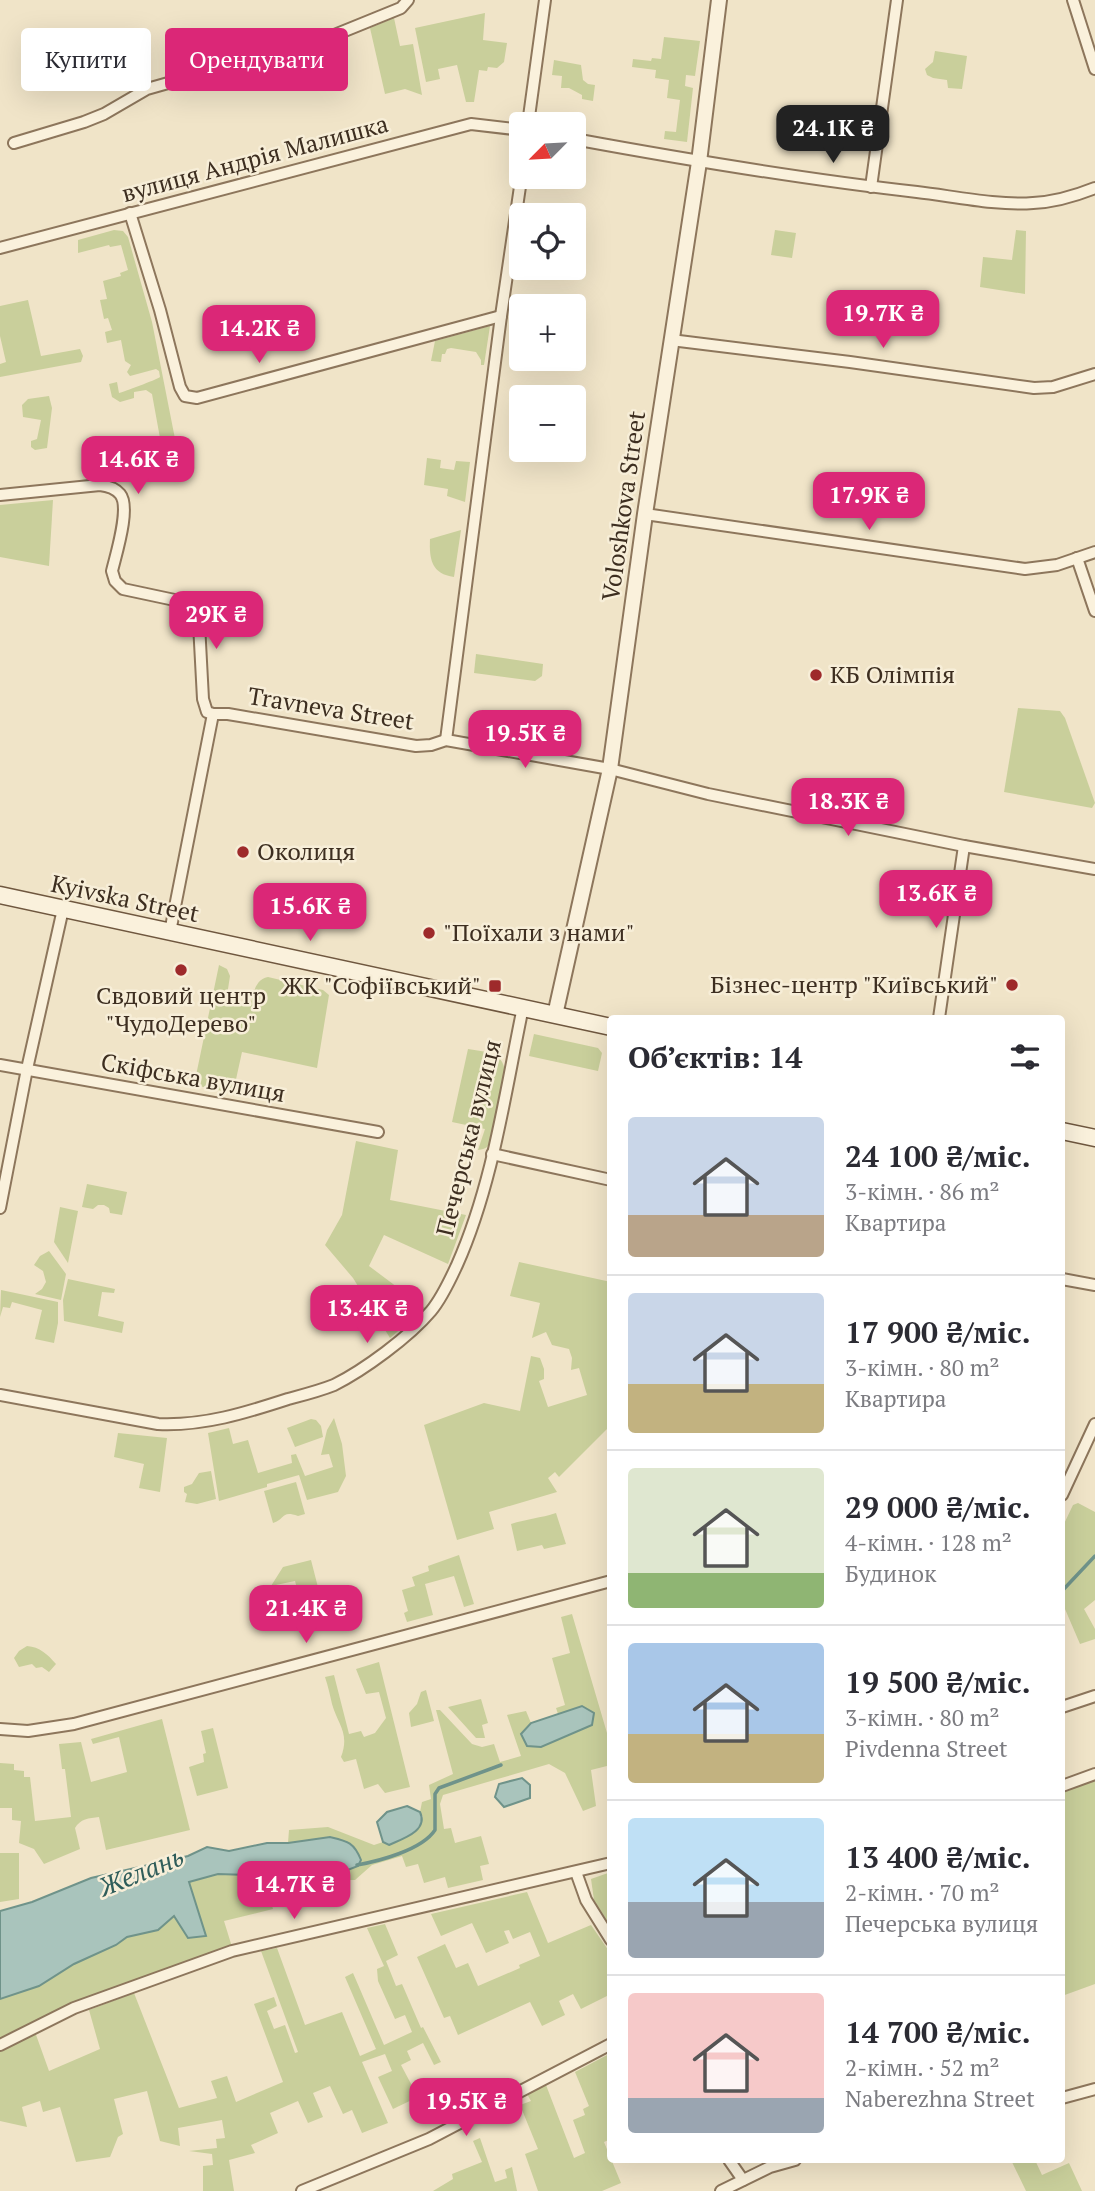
<!DOCTYPE html>
<html lang="uk">
<meta charset="utf-8">
<style>
body{margin:0;font-family:"PT Serif",serif;background:#f7f7f7;color:#2b2b33;height:100vh;display:flex;flex-direction:column;font-size:26px;white-space:nowrap}
*{box-sizing:border-box;margin:0}
p{font-size:23px;color:#7c7c81}
.icon{flex:none;width:38px;height:38px;fill:none;stroke:currentColor;stroke-width:2;stroke-linecap:round;stroke-linejoin:round}
.map{position:relative;flex:1;overflow:hidden}
.side{position:absolute;left:607px;top:1015px;width:458px;height:1148px;display:flex;flex-direction:column;background:#fff;border-radius:7px;box-shadow:0 7px 28px #0002}
.side>*{flex:none}
.hud{position:absolute;left:21px;top:28px;width:481px;height:63px;display:flex;gap:14px}
.needle{width:46px;rotate:246deg}
.fabs{position:absolute;left:509px;top:112px;display:grid;gap:14px}
.fabs a{display:grid;place-items:center;width:77px;height:77px;border-radius:7px;background:#fff;box-shadow:0 7px 28px #0002;font-size:35px}
.price{position:absolute;translate:-50% -60px;padding:0 16px;border-radius:14px;background:#db2777;color:#fff;font-size:23px;line-height:46px;filter:drop-shadow(0 2px 4px #0008)}
.price::after{content:'';position:absolute;left:50%;top:42px;width:21px;height:16px;margin-left:-10px;background:inherit;clip-path:polygon(0 0,100% 0,50% 100%)}
.price.current{background:#222;color:#fff}
ul{padding:0;list-style:none}
li{display:flex;align-items:center;gap:21px;height:175px;padding:0 21px}
li+li{border-top:2px solid #e1e1e2}
li span{display:grid;place-items:center;flex:none;width:196px;height:140px;border-radius:7px;color:#555}
li>.icon{margin-inline-start:auto}
span .icon{width:84px;height:84px;fill:#fffc;stroke-width:1}
li b{font-size:30px}
h2{display:flex;justify-content:space-between;align-items:center;height:84px;padding:0 21px;font-size:30px}
.chip{padding:0 24px;border-radius:7px;background:#fff;box-shadow:0 7px 28px #0002;font-size:24px;line-height:63px}
.chip.current{background:#db2777;color:#fff}
.map>svg:first-child{display:block}
.green{fill:#c9cf9b}
.water{fill:#a9c4bc;stroke:#6f938a;stroke-width:2}
.lines{fill:none;stroke-linecap:round;stroke-linejoin:round}
.stream{stroke:#6f938a;stroke-width:3.5}
.minor-casing{stroke:#8d765c;stroke-width:14}
.tertiary-casing{stroke:#8d765c;stroke-width:18}
.secondary-casing{stroke:#6f573f;stroke-width:19}
.minor{stroke:#faf1dc;stroke-width:10}
.tertiary{stroke:#faf1dc;stroke-width:14}
.secondary{stroke:#faf1dc;stroke-width:16}
.poi-dot{fill:#9e2a2b;stroke:#f7eed8;stroke-width:2.5}
.labels{text-anchor:middle;stroke-width:5;stroke-linejoin:round;paint-order:stroke}
.street-label{font-size:24px;fill:#3d2e20;stroke:#f7eed8}
.poi-label{font-size:24px;fill:#3d2e20;stroke:#f7eed8;text-anchor:start}
.water-label{font-size:26px;font-style:italic;fill:#2f5d5a;stroke:#f7eed8}
</style>
<div class="map">
<svg width="1095" height="2191" viewBox="0 0 1095 2191">
<rect width="100%" height="100%" fill="#f0e4c8"/>
<!-- green -->
<g class="green">
<path d="M485,13L483,40L507,43L504,62L497,68L488,67L487,71L479,70L474,102H466L457,65L438,69L440,79L426,82L415,28Z"/>
<path d="M394,18L400,46L413,44L422,95L405,89L385,94L370,28Z"/>
<path d="M664,37L700,41L695,76L686,75L685,86L693,88L687,142L664,139L665,131L676,132L680,100L667,98L669,80L655,78L656,70L632,67L633,59L651,61L652,58L661,59Z"/>
<path d="M935,51L967,56L962,89L948,88L947,80L933,78L927,75L925,69L933,62Z"/>
<path d="M554,60L581,65L583,80L588,84L595,85L593,101L582,99V95L569,88H561L562,76L552,75Z"/>
<path d="M114,230L123,231L128,237L152,322L179,459L121,470L119,462L158,455L162,449L152,394L146,390L134,392V398L120,402L112,397L109,384L117,382L119,393C123,392 156,380 160,377L159,371L156,369L130,376L127,372L131,365L125,361L121,340L107,343L105,332L112,330L108,318L104,319L100,300L107,299L103,281L121,276L120,273L128,270L121,245L110,247L109,245L78,253V240Z"/>
<path d="M775,230L796,233L792,258L771,255Z"/>
<path d="M1016,230L1026,231L1025,294L980,287L983,257L1012,260Z"/>
<path d="M28,300L41,356L80,349L83,356L81,362L0,377V364L6,362L0,336V306Z"/>
<path d="M490,326L484,365H481V360L476,352L451,348L447,349L445,354H442L441,362L431,361L435,341Z"/>
<path d="M49,396L52,408L47,448L35,450L31,447V441L37,439L41,420L23,417L22,405L28,399Z"/>
<path d="M427,458L441,460L440,468L454,470L456,461L470,462L465,502L447,496L448,489L424,485Z"/>
<path d="M53,500L49,566L0,557V505Z"/>
<path d="M461,530L454,577C432,574 429,560 430,539Z"/>
<path d="M476,654L543,664L542,676L535,681L474,673Z"/>
<path d="M1018,708L1060,711L1065,718L1095,803L1092,808L1004,792Z"/>
<path d="M219,965L227,969L230,976L226,1002L250,1006C254,994 254,980 268,977L323,990L329,995L317,1068L242,1052L233,1093L194,1085Z"/>
<path d="M534,1034L598,1048L602,1053L598,1071L529,1056Z"/>
<path d="M468,1049C485,1052 503,1051 505,1072L491,1139C489,1147 486,1149 478,1150L485,1129L452,1122Z"/>
<path d="M356,1141L398,1150L390,1200L466,1215L448,1264L384,1235L369,1266L425,1308L390,1338L353,1278L325,1245L342,1215Z"/>
<path d="M87,1184L127,1192L122,1215L110,1213L109,1208L104,1205H98L93,1209L82,1207Z"/>
<path d="M60,1207L78,1211L68,1263L54,1242Z"/>
<path d="M49,1251L66,1274L61,1300L35,1294L42,1289L46,1282L43,1271L34,1265L40,1256Z"/>
<path d="M519,1262L611,1282V1430L607,1429L559,1477L555,1472L548,1478L557,1492L489,1512L494,1529L457,1540L424,1425L484,1403L520,1411L531,1356L540,1358L544,1369V1379L539,1381L548,1407L587,1395L579,1368L571,1370L572,1358L569,1349L552,1345L546,1332L532,1338L540,1303L510,1296Z"/>
<path d="M68,1279L115,1289L114,1293L102,1292L98,1316L124,1322L122,1333L64,1321L63,1300Z"/>
<path d="M1,1290L58,1302V1323L54,1343L35,1339L42,1310L12,1302L10,1308L3,1307L0,1317Z"/>
<path d="M334,1418L342,1444L346,1476L338,1492L307,1500L299,1475L267,1484V1487L219,1501L208,1433L229,1428L233,1444L248,1440L258,1473L292,1463L291,1455L296,1454L305,1476L333,1467L329,1454L321,1455L327,1430Z"/>
<path d="M311,1419L316,1420L321,1426L323,1437L295,1447L287,1428Z"/>
<path d="M118,1433L167,1438L160,1492L139,1488L144,1464L114,1457Z"/>
<path d="M211,1471L216,1499L197,1504L185,1502L187,1494L184,1492V1487L192,1484L199,1473Z"/>
<path d="M296,1482L305,1514L298,1516C281,1510 286,1519 273,1523L264,1491Z"/>
<path d="M1078,1503L1095,1512V1600L1084,1609L1095,1629V1639L1080,1644L1062,1602V1528L1073,1505Z"/>
<path d="M556,1513L566,1544L544,1549L542,1545L517,1551L511,1524C526,1519 541,1518 556,1513Z"/>
<path d="M459,1555L474,1604L464,1607L454,1576L425,1584L433,1615L407,1622L404,1613L408,1611L402,1590L415,1586L412,1577L429,1571L428,1566Z"/>
<path d="M311,1560L321,1599L301,1603L295,1581L271,1586L283,1567Z"/>
<path d="M572,1614L607,1733H611V1765L591,1770L596,1806L583,1811L565,1773L549,1764L443,1795L440,1804L444,1829L451,1828L455,1843L481,1836L489,1864L480,1866L483,1880L448,1888L445,1877L424,1883L418,1864L406,1867L402,1856L372,1865L355,1880H339L328,1875L300,1878L298,1883L268,1892L273,1909L224,1921L232,1947L0,2041V1999L39,1986L74,1964L116,1945L127,1937L158,1930L174,1916L188,1938V1882L218,1874L277,1876L312,1872L340,1873L329,1837L288,1843L289,1830L328,1827L374,1845L383,1842L389,1845L423,1817L420,1812L422,1802L431,1799L429,1785L453,1774L436,1710H440L472,1744L482,1747L494,1744L500,1762L521,1756L507,1715L526,1711L531,1723L521,1734L541,1747L592,1725L583,1706L558,1714L556,1708L565,1705L552,1658L570,1653L561,1617Z"/>
<path d="M27,1646C40,1647 47,1654 56,1664L49,1672L42,1667L36,1668L32,1664L19,1667L14,1658L19,1651Z"/>
<path d="M379,1662L410,1787L385,1793L378,1784L364,1789L356,1759L344,1762L341,1757C350,1733 338,1725 332,1704C330,1695 328,1686 325,1677L334,1675L349,1734L361,1731L364,1737L375,1733L386,1718L379,1692L366,1694L356,1669Z"/>
<path d="M426,1690L434,1721L411,1727L409,1713L417,1704L421,1692Z"/>
<path d="M481,1699L488,1723L482,1725L485,1738H476L448,1707Z"/>
<path d="M162,1719L190,1830L106,1850L99,1817C89,1818 80,1819 75,1828L80,1849L44,1864L34,1849L19,1843L21,1821L12,1820V1808H0V1763L14,1764V1770L24,1771V1777H30L35,1821L71,1817L65,1769H62L59,1744L81,1742L91,1782L127,1772L119,1737L93,1744L91,1739Z"/>
<path d="M213,1728L228,1788L197,1796L189,1767L204,1762L203,1754L206,1753L201,1731Z"/>
<path d="M1095,1776V1984L1062,1996V1790Z"/>
<path d="M0,1853H19V1899L0,1902Z"/>
<path d="M608,1873L611,1878V1927L594,1900L591,1879Z"/>
<path d="M527,1892L548,1943L591,1925L611,1954V1994L581,2009L573,1994L559,2001L565,2015L542,2026L530,2002L458,2035L450,2016L444,2018L417,1957L445,1944L456,1968L468,1963L478,1986L520,1968L519,1965L540,1956L530,1932L513,1939L509,1930L504,1931L509,1943L486,1953L472,1923L441,1936L431,1914Z"/>
<path d="M385,1924L398,1955L386,1961L396,1986L402,1984L421,2028L423,2027L441,2062L434,2065L423,2043L407,2051L411,2060L401,2065L418,2097L393,2109L378,2077L392,2071L385,2054L362,2062L388,2123L362,2133L352,2110L343,2114L330,2086L313,2093L323,2117L308,2123L298,2101L270,2113L278,2133L251,2145L255,2153L229,2160L234,2191H203V2166L213,2165L212,2154L189,2151L217,2148L216,2139L225,2138L222,2120L178,2128L180,2146L160,2141L147,2091L114,2099L123,2134L118,2137L110,2157L76,2162L60,2107L43,2112L40,2101L22,2107L27,2127L0,2121V2050L35,2032L49,2071L100,2049L89,2010L134,1993L179,2108L217,2098L211,2081L227,2076L236,2102L283,2082L254,2004L274,1997L277,2006L267,2011L274,2029L285,2025L295,2053L298,2052L261,1951L277,1948L305,2025L342,2012L360,2056L376,2049L345,1977L353,1973L384,2045L412,2032L405,2015L395,2019L378,1981L377,1969L384,1966L367,1928Z"/>
<path d="M611,2053V2139L604,2142L621,2183L602,2191H538L525,2154L538,2149L520,2105L531,2101L527,2094L546,2085L574,2158L585,2153L573,2120L585,2115L583,2109L589,2106L575,2072Z"/>
<path d="M480,2138L495,2182L507,2178L505,2170L512,2167L517,2191H433L453,2179L452,2174L482,2162L473,2141Z"/>
<path d="M1011,2160H1035L1042,2175L1069,2163L1082,2191H1026Z"/>
</g>
<!-- water -->
<g class="water">
<path d="M582,1706L594,1713L592,1725L541,1747L527,1746L521,1734L531,1723Z"/>
<path d="M522,1778L530,1785V1798L504,1807L495,1797L499,1784Z"/>
<path d="M407,1806L420,1812C429,1831 402,1839 389,1845L383,1842L377,1822L387,1812Z"/>
<path d="M330,1837C347,1841 354,1842 361,1860L358,1866L340,1873L312,1872L277,1876L218,1874L189,1882L206,1936L188,1938L174,1916L158,1930L127,1937L116,1945L74,1964L39,1986L0,1999V1911L32,1902L91,1878L188,1856L207,1847L229,1851L267,1843H288Z"/>
</g>
<g class="lines">
<!-- stream -->
<g class="stream">
<path d="M1062,1591L1095,1556"/>
<path d="M357,1865C379,1861 422,1850 435,1830V1794L439,1788L501,1765"/>
</g>
<!-- minor casing -->
<g class="minor-casing">
<g id="minor">
<path d="M1073,0L1095,69"/>
<path d="M528,124L545,0"/>
<path d="M574,139C688,160 802,179 917,192C952,196 998,206 1033,203C1055,202 1075,196 1095,188"/>
<path d="M14,143L84,122L104,114L147,89L200,74L246,66L300,49L401,8L408,0"/>
<path d="M871,187L897,0"/>
<path d="M130,213L160,310L180,387L185,396L197,398L501,316"/>
<path d="M0,248L471,124L522,130"/>
<path d="M671,340L850,362L1034,388L1053,387L1095,374"/>
<path d="M0,495L100,485C108,486 115,488 120,494C131,507 116,554 112,571L115,581L123,589L198,605L203,699L207,712L213,714"/>
<path d="M645,514L1025,569L1057,565L1095,552"/>
<path d="M1077,558L1095,611"/>
<path d="M446,740L501,316L522,173"/>
<path d="M170,932L213,714H228L416,746L431,745L446,740L610,769L708,794L964,846L1095,869"/>
<path d="M939,1018L964,846"/>
<path d="M0,1065L378,1132"/>
<path d="M492,1154L611,1180"/>
<path d="M0,1208L27,1069L63,909"/>
<path d="M1062,1279L1095,1285"/>
<path d="M0,1395L158,1424C204,1426 245,1413 288,1399C303,1395 319,1391 334,1385C364,1370 409,1337 431,1311C442,1298 450,1280 457,1265C493,1184 505,1093 523,1007"/>
<path d="M1062,1495L1095,1424"/>
<path d="M1062,1707L1095,1696"/>
<path d="M0,1729L28,1731L74,1724L611,1581"/>
<path d="M1062,1786L1095,1774"/>
<path d="M576,1872L586,1900L611,1940"/>
<path d="M0,2045L74,2008L232,1951L611,1863"/>
<path d="M1062,2098L1095,2089"/>
<path d="M729,2160L743,2180"/>
<path d="M302,2191L429,2139L611,2044"/>
<path d="M721,2191L770,2167L795,2160"/>
</g>
</g>
<!-- tertiary casing -->
<g class="tertiary-casing">
<path id="tertiary" d="M555,1015L610,769L645,514L699,162L719,0"/>
</g>
<!-- secondary casing -->
<g class="secondary-casing">
<g id="secondary">
<path d="M0,895L611,1027"/>
<path d="M1062,1131L1095,1138"/>
</g>
</g>
<!-- minor -->
<use href="#minor" class="minor"/>
<!-- tertiary -->
<use href="#tertiary" class="tertiary"/>
<!-- secondary -->
<use href="#secondary" class="secondary"/>
</g>
<!-- markers -->
<g class="poi-dot">
<circle cx="816" cy="675" r="7"/>
<circle cx="243" cy="852" r="7"/>
<circle cx="429" cy="933" r="7"/>
<circle cx="181" cy="970" r="7"/>
<circle cx="1012" cy="985" r="7"/>
<rect x="488" y="979" width="14" height="14" rx="3.5"/>
</g>
<g class="labels">
<!-- street labels -->
<g class="street-label">
<text transform="translate(255 159) rotate(-15)" y="8">вулиця Андрія Малишка</text>
<text transform="translate(624 506) rotate(-82)" y="8">Voloshkova Street</text>
<text transform="translate(331 709) rotate(9)" y="8">Travneva Street</text>
<text transform="translate(125 899) rotate(12)" y="8">Kyivska Street</text>
<text transform="translate(193 1078) rotate(10)" y="8">Скіфська вулиця</text>
<text transform="translate(469 1138) rotate(-76)" y="8">Печерська вулиця</text>
</g>
<!-- poi labels -->
<g class="poi-label">
<text x="830" y="683">КБ Олімпія</text>
<text x="257" y="860">Околиця</text>
<text x="443" y="941">"Поїхали з нами"</text>
<text x="998" y="993" text-anchor="end">Бізнес-центр "Київський"</text>
<text x="481" y="994" text-anchor="end">ЖК "Софіївський"</text>
<text x="181" y="1004" text-anchor="middle">Свдовий центр<tspan x="181" dy="28">"ЧудоДерево"</tspan></text>
</g>
<!-- water labels -->
<g class="water-label">
<text transform="translate(141 1872) rotate(-22)" y="9">Желань</text>
</g>
</g>
</svg>
<div class="fabs">
<a><svg class="needle" viewBox="-14 -14 28 28"><path d="M0-13l5 13h-10z" fill="#e53935"/><path d="M0 13l5-13h-10z" fill="#7c7c81"/></svg></a>
<a><svg class="icon" aria-label="locate" viewBox="0 0 24 24"><circle cx="12" cy="12" r="6"/><path d="M12 2v4M12 18v4M2 12h4M18 12h4"/></svg></a>
<a>+</a>
<a>−</a>
</div>
<b class="price current" style="left:833px;top:165px">24.1K ₴</b>
<b class="price" style="left:883px;top:350px">19.7K ₴</b>
<b class="price" style="left:259px;top:365px">14.2K ₴</b>
<b class="price" style="left:138px;top:496px">14.6K ₴</b>
<b class="price" style="left:869px;top:532px">17.9K ₴</b>
<b class="price" style="left:216px;top:651px">29K ₴</b>
<b class="price" style="left:525px;top:770px">19.5K ₴</b>
<b class="price" style="left:848px;top:838px">18.3K ₴</b>
<b class="price" style="left:936px;top:930px">13.6K ₴</b>
<b class="price" style="left:310px;top:943px">15.6K ₴</b>
<b class="price" style="left:367px;top:1345px">13.4K ₴</b>
<b class="price" style="left:306px;top:1645px">21.4K ₴</b>
<b class="price" style="left:294px;top:1921px">14.7K ₴</b>
<b class="price" style="left:466px;top:2138px">19.5K ₴</b>
<div class="hud">
<a class="chip">Купити</a>
<a class="chip current">Орендувати</a>
</div>
<section class="side">
<h2>Об’єктів: 14<svg class="icon" aria-label="filters" viewBox="0 0 24 24"><path d="M4 7h16M4 17h16"/><circle cx="9" cy="7" r="2"/><circle cx="15" cy="17" r="2"/></svg></h2>
<ul>
<li><span style="background:linear-gradient(#c9d6e8 70%,#b9a48a 0)"><svg class="icon" aria-label="home" viewBox="0 0 24 24"><path d="M3 11l9-7 9 7M6 9v11h12V9"/></svg></span><div><b>24 100 ₴/міс.</b><p>3-кімн. · 86 m²</p><p>Квартира</p></div></li>
<li><span style="background:linear-gradient(#c9d6e8 65%,#c2b280 0)"><svg class="icon" aria-label="home" viewBox="0 0 24 24"><path d="M3 11l9-7 9 7M6 9v11h12V9"/></svg></span><div><b>17 900 ₴/міс.</b><p>3-кімн. · 80 m²</p><p>Квартира</p></div></li>
<li><span style="background:linear-gradient(#dfe7d0 75%,#8fb573 0)"><svg class="icon" aria-label="home" viewBox="0 0 24 24"><path d="M3 11l9-7 9 7M6 9v11h12V9"/></svg></span><div><b>29 000 ₴/міс.</b><p>4-кімн. · 128 m²</p><p>Будинок</p></div></li>
<li><span style="background:linear-gradient(#a9c7e8 65%,#c2b280 0)"><svg class="icon" aria-label="home" viewBox="0 0 24 24"><path d="M3 11l9-7 9 7M6 9v11h12V9"/></svg></span><div><b>19 500 ₴/міс.</b><p>3-кімн. · 80 m²</p><p>Pivdenna Street</p></div></li>
<li><span style="background:linear-gradient(#bfe0f5 60%,#9aa5b1 0)"><svg class="icon" aria-label="home" viewBox="0 0 24 24"><path d="M3 11l9-7 9 7M6 9v11h12V9"/></svg></span><div><b>13 400 ₴/міс.</b><p>2-кімн. · 70 m²</p><p>Печерська вулиця</p></div></li>
<li><span style="background:linear-gradient(#f6c9c9 75%,#9aa5b1 0)"><svg class="icon" aria-label="home" viewBox="0 0 24 24"><path d="M3 11l9-7 9 7M6 9v11h12V9"/></svg></span><div><b>14 700 ₴/міс.</b><p>2-кімн. · 52 m²</p><p>Naberezhna Street</p></div></li>
</ul>
</section>
</div>
